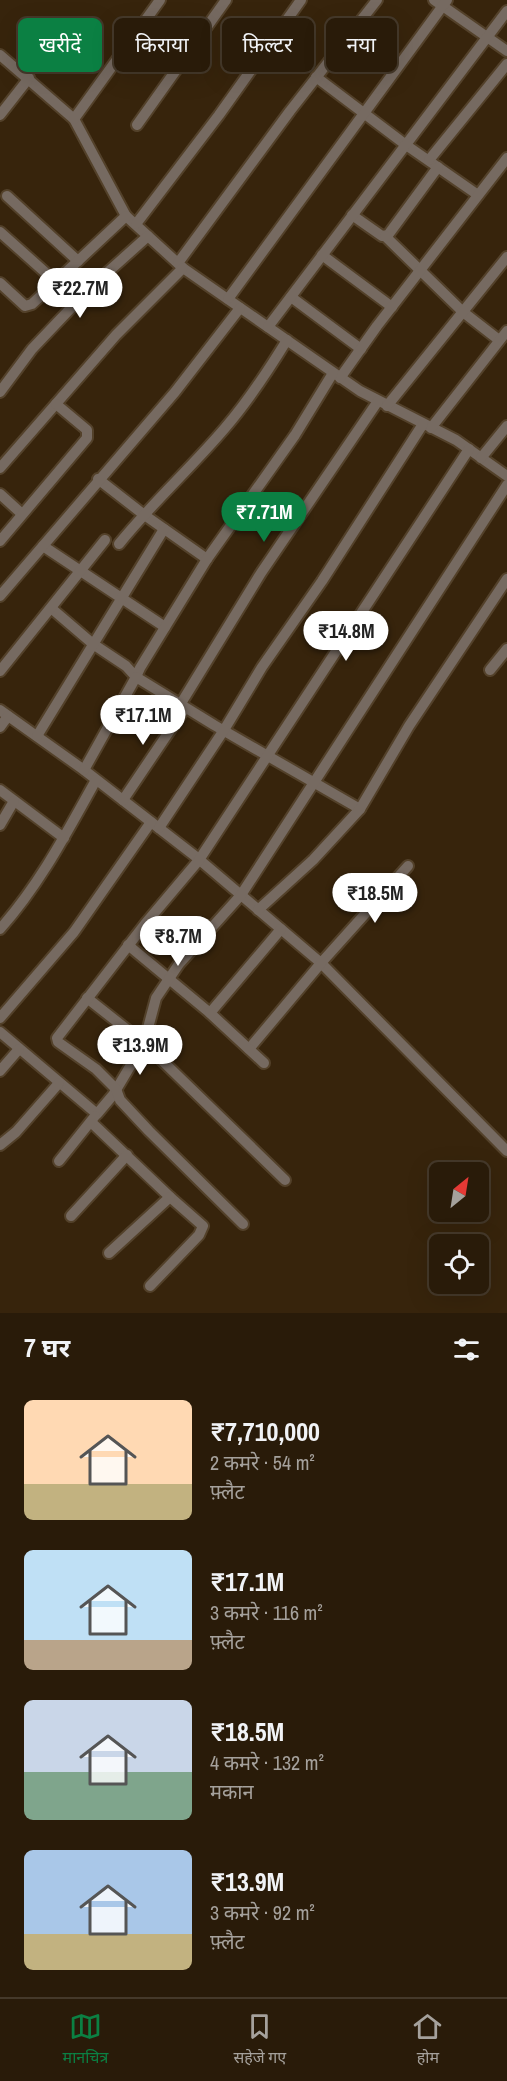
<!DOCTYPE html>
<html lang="hi">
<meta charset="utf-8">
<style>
body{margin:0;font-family:"Archivo Narrow","Noto Sans Devanagari",sans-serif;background:#352817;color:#f1f3f6;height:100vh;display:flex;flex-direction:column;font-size:22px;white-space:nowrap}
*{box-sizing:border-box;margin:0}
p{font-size:20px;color:#a5a19c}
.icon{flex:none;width:33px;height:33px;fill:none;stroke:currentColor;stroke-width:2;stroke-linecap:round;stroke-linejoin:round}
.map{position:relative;height:1313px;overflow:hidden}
.details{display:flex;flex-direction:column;background:#291b09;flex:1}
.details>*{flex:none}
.guide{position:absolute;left:18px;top:18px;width:471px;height:54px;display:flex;gap:12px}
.needle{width:39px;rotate:30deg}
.tools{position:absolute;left:429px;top:1162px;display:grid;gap:12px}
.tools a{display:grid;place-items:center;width:60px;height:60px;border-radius:9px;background:#291b09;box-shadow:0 6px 24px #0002,0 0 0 2px #45392a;font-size:30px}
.price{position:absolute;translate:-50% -51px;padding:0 14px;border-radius:21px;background:#fff;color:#222;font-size:20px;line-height:39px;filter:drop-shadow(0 2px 3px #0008)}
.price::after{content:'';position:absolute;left:50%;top:36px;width:18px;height:14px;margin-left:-9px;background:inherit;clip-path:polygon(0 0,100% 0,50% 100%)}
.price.active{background:#0b8043;color:#fff}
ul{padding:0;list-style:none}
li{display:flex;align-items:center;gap:18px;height:150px;padding:0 24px}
li span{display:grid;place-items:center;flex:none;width:168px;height:120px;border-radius:9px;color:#555}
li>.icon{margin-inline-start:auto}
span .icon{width:72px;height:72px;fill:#fffc;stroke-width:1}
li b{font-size:26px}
h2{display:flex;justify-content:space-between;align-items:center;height:72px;padding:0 24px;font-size:26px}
.pill{padding:0 21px;border-radius:9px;background:#291b09;box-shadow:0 6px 24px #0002,0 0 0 2px #45392a;font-size:21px;line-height:54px}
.pill.active{background:#0b8043;color:#fff}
.tabs{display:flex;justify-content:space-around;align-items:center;height:84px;border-top:2px solid #45392a;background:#291b09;font-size:16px;color:#a5a19c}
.tabs a{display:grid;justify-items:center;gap:3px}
.tabs .active{color:#0b8043}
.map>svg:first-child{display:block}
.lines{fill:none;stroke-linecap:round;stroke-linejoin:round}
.minor-casing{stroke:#53412a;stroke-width:14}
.minor{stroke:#766a61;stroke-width:10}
</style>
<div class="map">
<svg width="507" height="1313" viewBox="0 0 507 1313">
<rect width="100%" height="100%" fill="#37240c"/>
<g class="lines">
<!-- minor casing -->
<g class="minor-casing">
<g id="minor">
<path d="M434,0L507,51"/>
<path d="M0,55L74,119L126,216L183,268L360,391L456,440L507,476"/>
<path d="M316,77L406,145L478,195"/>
<path d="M0,115L29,78"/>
<path d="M74,119L160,0"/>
<path d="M137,125L226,0"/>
<path d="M429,160L507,64"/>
<path d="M7,196L78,261"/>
<path d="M352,215L382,236L388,235L438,167"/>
<path d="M136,224L219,115L301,0"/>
<path d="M0,232L56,282"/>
<path d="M385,236L463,312L499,340"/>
<path d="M322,255L392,307"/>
<path d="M178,263L290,111L377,0"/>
<path d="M0,283L25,306L32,304L126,216"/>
<path d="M291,297L361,349"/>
<path d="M228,299L447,0"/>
<path d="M268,327L507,11"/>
<path d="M340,378L377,326L507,158"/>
<path d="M0,392L32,349L90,288L148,236"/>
<path d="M387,406L507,257"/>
<path d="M431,428L507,331"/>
<path d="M481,458L507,426"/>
<path d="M0,468L116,335L183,268"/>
<path d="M98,479L143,514L207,559"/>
<path d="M0,494L22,514"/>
<path d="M0,541L87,438V430L56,404"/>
<path d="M119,544C152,503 191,468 225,428C249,400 268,371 287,340"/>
<path d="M43,546L165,627"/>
<path d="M0,596L175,392L240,308"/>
<path d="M51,608L93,644L126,666L136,677L140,668L207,559L295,435L333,373"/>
<path d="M490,670L507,649"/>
<path d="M0,671L105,540"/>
<path d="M180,705L261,573L378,401"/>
<path d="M0,710L84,770L195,856L321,963L507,1151"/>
<path d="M0,727L8,716"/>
<path d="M37,736L164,529"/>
<path d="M84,770L136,677L214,725L360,809"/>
<path d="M0,790L64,838"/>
<path d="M123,800L185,708"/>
<path d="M0,825L14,801"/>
<path d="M159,828L224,730L262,667L322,581L423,424"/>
<path d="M258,910L313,860L360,809L409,726L507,579"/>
<path d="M0,929C40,884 67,832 96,780"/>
<path d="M128,945L210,1013"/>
<path d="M87,998L144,1043L285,1180"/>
<path d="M0,1018L74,932L151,822"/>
<path d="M0,1032L97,1114L113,1095L144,1043L156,998L179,964L241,895L507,485"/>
<path d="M249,1049L321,963L408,866"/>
<path d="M264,1063L210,1013L281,929"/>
<path d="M0,1071L19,1049"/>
<path d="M91,1122L170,1197L203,1226L199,1235L150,1286"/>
<path d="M0,1145L16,1132L59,1083"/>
<path d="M59,1161L95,1116"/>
<path d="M71,1216L127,1155"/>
<path d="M243,1224L149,1131L120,1100L116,1089L96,1069L58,1042L57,1038L145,924L199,860L469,449"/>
<path d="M109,1253L170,1197"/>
</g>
</g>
<!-- minor -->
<use href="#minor" class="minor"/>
</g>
</svg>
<div class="tools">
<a><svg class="needle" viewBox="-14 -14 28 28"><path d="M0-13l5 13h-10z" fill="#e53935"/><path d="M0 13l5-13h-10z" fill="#a5a19c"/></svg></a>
<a><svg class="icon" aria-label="locate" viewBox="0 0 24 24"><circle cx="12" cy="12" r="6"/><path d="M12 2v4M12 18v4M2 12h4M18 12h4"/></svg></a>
</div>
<b class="price" style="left:80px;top:319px">₹22.7M</b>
<b class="price active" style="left:264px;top:543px">₹7.71M</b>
<b class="price" style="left:346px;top:662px">₹14.8M</b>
<b class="price" style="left:143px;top:746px">₹17.1M</b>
<b class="price" style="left:375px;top:924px">₹18.5M</b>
<b class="price" style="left:178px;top:967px">₹8.7M</b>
<b class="price" style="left:140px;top:1076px">₹13.9M</b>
<div class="guide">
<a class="pill active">खरीदें</a>
<a class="pill">किराया</a>
<a class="pill">फ़िल्टर</a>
<a class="pill">नया</a>
</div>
</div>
<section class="details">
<h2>7 घर<svg class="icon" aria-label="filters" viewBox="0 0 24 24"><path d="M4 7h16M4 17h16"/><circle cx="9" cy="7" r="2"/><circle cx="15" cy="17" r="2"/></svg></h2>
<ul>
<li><span style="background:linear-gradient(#ffd9b3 70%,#c2b280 0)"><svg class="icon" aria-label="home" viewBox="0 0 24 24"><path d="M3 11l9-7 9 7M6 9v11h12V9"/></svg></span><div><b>₹7,710,000</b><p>2 कमरे · 54 m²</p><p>फ़्लैट</p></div></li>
<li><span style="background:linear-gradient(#bfe0f5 75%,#b9a48a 0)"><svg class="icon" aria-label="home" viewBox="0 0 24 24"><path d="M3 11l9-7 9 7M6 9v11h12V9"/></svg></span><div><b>₹17.1M</b><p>3 कमरे · 116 m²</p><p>फ़्लैट</p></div></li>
<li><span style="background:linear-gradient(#c9d6e8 60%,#7fa58c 0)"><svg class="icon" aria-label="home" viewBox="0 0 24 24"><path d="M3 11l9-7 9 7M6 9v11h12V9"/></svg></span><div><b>₹18.5M</b><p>4 कमरे · 132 m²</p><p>मकान</p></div></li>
<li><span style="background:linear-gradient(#a9c7e8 70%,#c2b280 0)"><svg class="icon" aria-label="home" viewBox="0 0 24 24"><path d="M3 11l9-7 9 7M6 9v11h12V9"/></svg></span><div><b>₹13.9M</b><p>3 कमरे · 92 m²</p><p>फ़्लैट</p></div></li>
</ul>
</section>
<nav class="tabs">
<a class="active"><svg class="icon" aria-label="map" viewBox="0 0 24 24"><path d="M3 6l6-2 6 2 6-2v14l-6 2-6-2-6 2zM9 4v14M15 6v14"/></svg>मानचित्र</a>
<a><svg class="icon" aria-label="saved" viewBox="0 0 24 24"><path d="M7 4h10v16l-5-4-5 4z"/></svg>सहेजे गए</a>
<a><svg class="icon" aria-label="home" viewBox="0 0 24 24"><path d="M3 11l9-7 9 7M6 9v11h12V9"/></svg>होम</a>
</nav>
